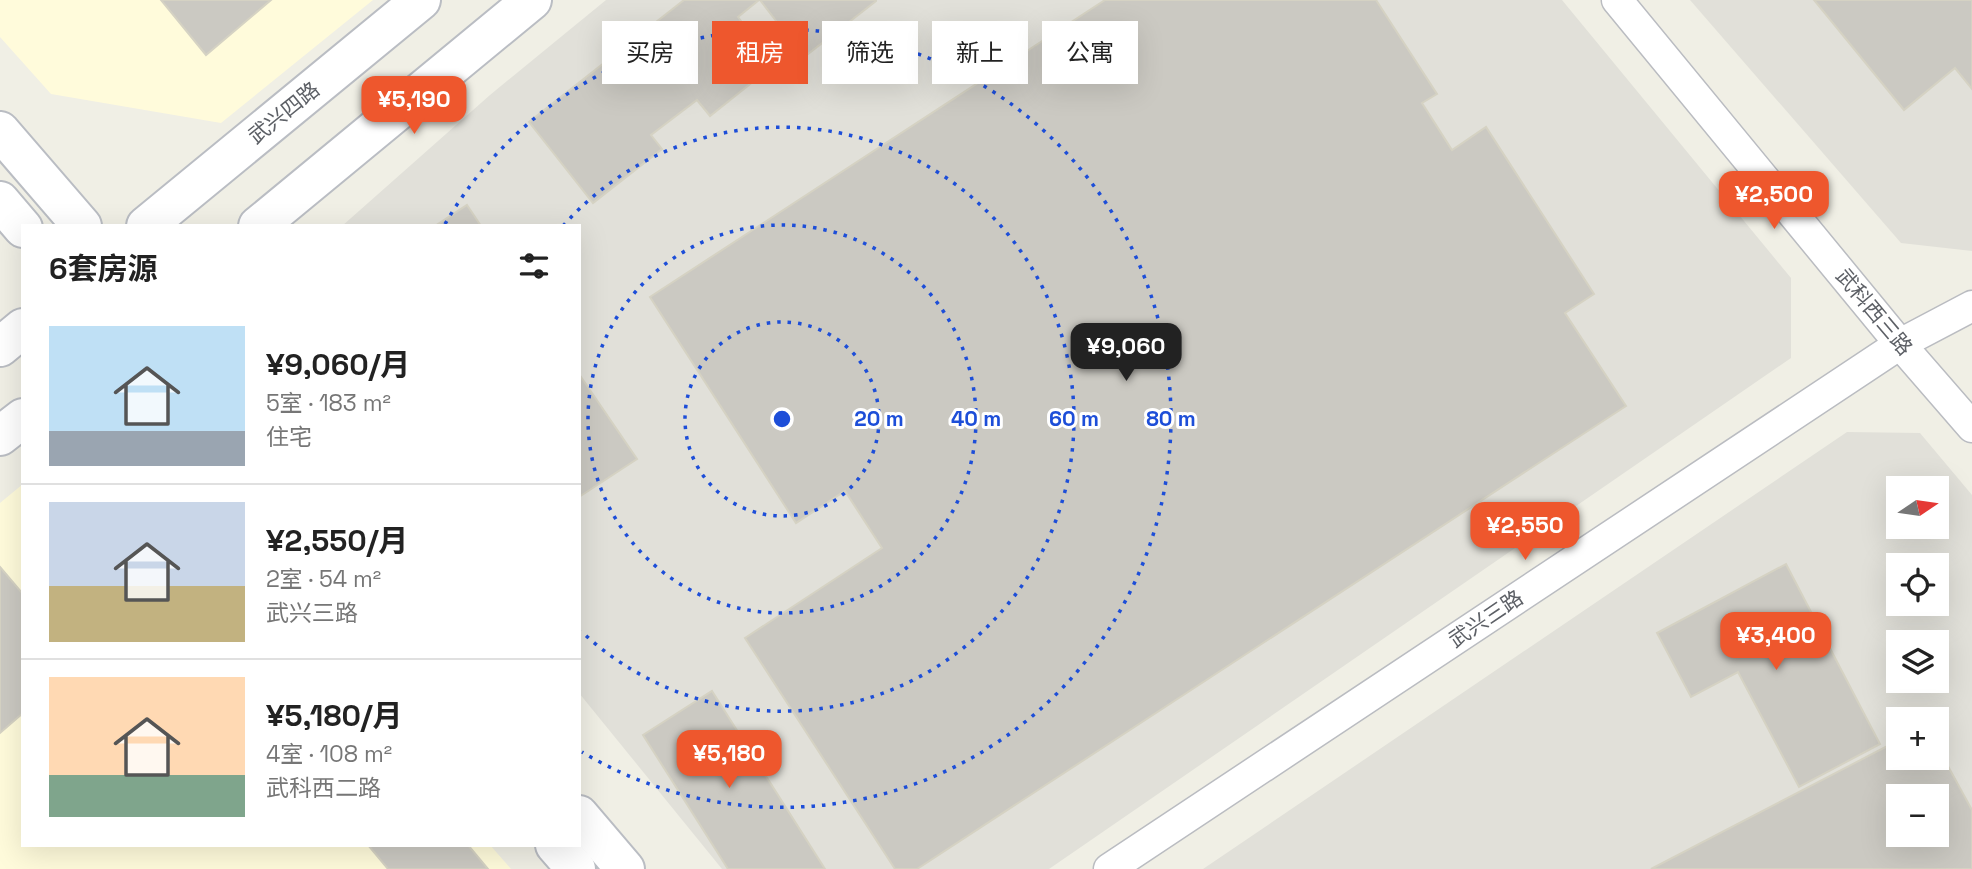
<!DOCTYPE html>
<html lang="zh">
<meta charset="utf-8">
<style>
body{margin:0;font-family:"Space Grotesk","Noto Sans SC",sans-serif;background:#f6f6f6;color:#222;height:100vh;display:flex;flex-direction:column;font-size:26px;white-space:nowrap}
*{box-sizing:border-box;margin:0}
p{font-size:23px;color:#767676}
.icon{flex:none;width:38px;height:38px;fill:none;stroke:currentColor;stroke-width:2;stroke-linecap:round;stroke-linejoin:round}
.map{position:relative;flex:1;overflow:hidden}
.drawer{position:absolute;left:21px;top:224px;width:560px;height:623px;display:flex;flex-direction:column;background:#fff;border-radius:0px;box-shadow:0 7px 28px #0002}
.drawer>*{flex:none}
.top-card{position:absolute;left:602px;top:21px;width:665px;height:63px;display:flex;gap:14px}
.needle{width:46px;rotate:77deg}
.buttons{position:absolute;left:1886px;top:476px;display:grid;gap:14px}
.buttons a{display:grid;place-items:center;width:63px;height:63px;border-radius:0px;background:#fff;box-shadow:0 7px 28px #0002;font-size:35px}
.price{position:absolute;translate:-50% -60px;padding:0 16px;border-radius:14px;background:#ee572d;color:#fff;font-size:23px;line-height:46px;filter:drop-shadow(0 2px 4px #0008)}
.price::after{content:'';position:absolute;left:50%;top:42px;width:21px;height:16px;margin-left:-10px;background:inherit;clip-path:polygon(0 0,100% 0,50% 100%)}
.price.selected{background:#222;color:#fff}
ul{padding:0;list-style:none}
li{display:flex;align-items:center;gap:21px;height:175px;padding:0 28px}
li+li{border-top:2px solid #e0e0e0}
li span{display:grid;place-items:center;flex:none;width:196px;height:140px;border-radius:0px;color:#555}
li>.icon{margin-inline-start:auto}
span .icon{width:84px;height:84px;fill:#fffc;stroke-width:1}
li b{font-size:30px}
h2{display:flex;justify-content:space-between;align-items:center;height:84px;padding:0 28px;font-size:30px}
.tag{padding:0 24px;border-radius:0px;background:#fff;box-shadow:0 7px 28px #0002;font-size:24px;line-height:63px}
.tag.selected{background:#ee572d;color:#fff}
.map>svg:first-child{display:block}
.commercial{fill:#fffbdb}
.industrial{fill:#e1e0d9;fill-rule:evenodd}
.building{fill:#cbc9c2;stroke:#d5d2c3;stroke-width:2;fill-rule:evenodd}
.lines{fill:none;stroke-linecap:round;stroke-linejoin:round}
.street-casing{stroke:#babcc1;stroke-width:33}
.secondary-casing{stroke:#babdc3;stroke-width:42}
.street{stroke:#fff;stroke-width:30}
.secondary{stroke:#fff;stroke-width:38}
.ring{fill:none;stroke:#1d4ed8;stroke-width:3.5;stroke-dasharray:3.5 7}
.labels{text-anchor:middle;stroke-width:6;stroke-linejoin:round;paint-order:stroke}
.street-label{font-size:21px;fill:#5d6066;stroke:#fff}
.centre{fill:#1d4ed8;stroke:#fff;stroke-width:3.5}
.ring-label{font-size:21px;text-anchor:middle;font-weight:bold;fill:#1d4ed8;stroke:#fff;stroke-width:6;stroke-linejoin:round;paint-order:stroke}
</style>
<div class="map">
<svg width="1972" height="869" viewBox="0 0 1972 869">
<rect width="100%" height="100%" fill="#f0efe5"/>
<!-- commercial -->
<g class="commercial">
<path d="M0,0H373L221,123L51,94L0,37Z"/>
<path d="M23,484V845H490L511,869H0V503Z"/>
</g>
<!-- industrial -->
<g class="industrial">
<path d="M606,0H1562L1791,278V358L1049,869H722L579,693V226H342L490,95Z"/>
<path d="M1690,0H1972V251L1901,243Z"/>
<path d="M1847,432L1920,433L1972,495V869H1203ZM1899,488H1937V527H1899ZM1899,565H1937V604H1899ZM1899,642H1937V681H1899ZM1899,719H1937V758H1899ZM1899,796H1937V835H1899Z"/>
</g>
<!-- building -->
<g class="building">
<path d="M161,0H271L206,55Z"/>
<path d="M684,0H759L738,17L774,65L710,116L697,100L651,135L662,149L593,203L529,122Z"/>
<path d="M760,0H876V1L808,54L784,22L780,26Z"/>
<path d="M1105,0H1376L1437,94L1422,103L1452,150L1486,127L1594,294L1565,313L1626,406L917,869H895L745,638L882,548L845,491L796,523L650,297Z"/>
<path d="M1814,0H1972V89L1955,68L1904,110Z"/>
<path d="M467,205L481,226H435Z"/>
<path d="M579,374L637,459L579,497Z"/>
<path d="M1786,564L1880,744L1799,787L1738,672L1691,697L1657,633Z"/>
<path d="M0,567L23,594V713L0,733Z"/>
<path d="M712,691L825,869H728L643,735Z"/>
<path d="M1899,740V758H1937V746L1972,810V869H1651ZM1899,796H1937V835H1899Z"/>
<path d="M368,845H468L488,869H388Z"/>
</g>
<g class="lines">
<!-- street casing -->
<g class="street-casing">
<g id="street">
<path d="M1617,0L1900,344L1972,427"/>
<path d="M1109,869L1900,344L1972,306"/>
</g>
</g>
<!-- secondary casing -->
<g class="secondary-casing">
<g id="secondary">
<path d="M0,131L82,226"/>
<path d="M0,201L23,228"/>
<path d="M146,226L421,0"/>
<path d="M258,226L532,0"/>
<path d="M0,347L23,328"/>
<path d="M0,436L23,418"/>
<path d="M579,815L625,869"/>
<path d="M555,845L576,869"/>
</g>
</g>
<!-- street -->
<use href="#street" class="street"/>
<!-- secondary -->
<use href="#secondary" class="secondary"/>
</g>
<!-- distance rings -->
<g class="ring">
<circle cx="782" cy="419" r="97"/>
<circle cx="782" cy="419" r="194"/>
<path d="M563 226A292 292 0 1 1 581 631"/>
<path d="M445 224A389 389 0 1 1 582 752"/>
</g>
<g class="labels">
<!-- street labels -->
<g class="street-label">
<text transform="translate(284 113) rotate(-39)" y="7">武兴四路</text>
<text transform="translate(1874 312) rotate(50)" y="7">武科西三路</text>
<text transform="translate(1486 619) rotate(-34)" y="7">武兴三路</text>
</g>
</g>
<circle cx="782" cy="419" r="10" class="centre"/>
<g class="ring-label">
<text x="879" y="426">20 m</text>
<text x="976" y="426">40 m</text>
<text x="1074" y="426">60 m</text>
<text x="1171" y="426">80 m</text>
</g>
</svg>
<div class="buttons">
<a><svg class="needle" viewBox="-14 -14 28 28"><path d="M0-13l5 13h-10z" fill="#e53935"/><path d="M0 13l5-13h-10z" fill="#767676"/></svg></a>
<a><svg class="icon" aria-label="locate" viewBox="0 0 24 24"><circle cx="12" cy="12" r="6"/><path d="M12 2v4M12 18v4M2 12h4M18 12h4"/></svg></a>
<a><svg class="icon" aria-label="layers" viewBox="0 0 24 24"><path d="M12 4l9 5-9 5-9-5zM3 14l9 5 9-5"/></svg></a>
<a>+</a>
<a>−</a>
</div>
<b class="price" style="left:414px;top:136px">¥5,190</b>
<b class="price" style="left:1774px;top:231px">¥2,500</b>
<b class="price selected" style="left:1126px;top:383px">¥9,060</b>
<b class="price" style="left:1525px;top:562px">¥2,550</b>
<b class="price" style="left:1776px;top:672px">¥3,400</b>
<b class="price" style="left:729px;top:790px">¥5,180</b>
<div class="top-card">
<a class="tag">买房</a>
<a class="tag selected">租房</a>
<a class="tag">筛选</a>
<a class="tag">新上</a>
<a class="tag">公寓</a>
</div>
<section class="drawer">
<h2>6套房源<svg class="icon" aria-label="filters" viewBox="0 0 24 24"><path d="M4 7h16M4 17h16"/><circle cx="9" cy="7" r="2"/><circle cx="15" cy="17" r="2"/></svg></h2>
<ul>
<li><span style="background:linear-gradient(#bfe0f5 75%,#9aa5b1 0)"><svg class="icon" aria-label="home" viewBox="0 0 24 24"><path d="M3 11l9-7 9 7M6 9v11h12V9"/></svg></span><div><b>¥9,060/月</b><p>5室 · 183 m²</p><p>住宅</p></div></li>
<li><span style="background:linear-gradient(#c9d6e8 60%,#c2b280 0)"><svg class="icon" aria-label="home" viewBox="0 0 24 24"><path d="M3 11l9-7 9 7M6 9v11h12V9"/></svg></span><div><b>¥2,550/月</b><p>2室 · 54 m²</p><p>武兴三路</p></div></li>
<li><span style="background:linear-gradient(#ffd9b3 70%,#7fa58c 0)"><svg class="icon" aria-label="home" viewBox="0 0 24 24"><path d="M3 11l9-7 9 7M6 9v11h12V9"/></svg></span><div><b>¥5,180/月</b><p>4室 · 108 m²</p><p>武科西二路</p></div></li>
</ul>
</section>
</div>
